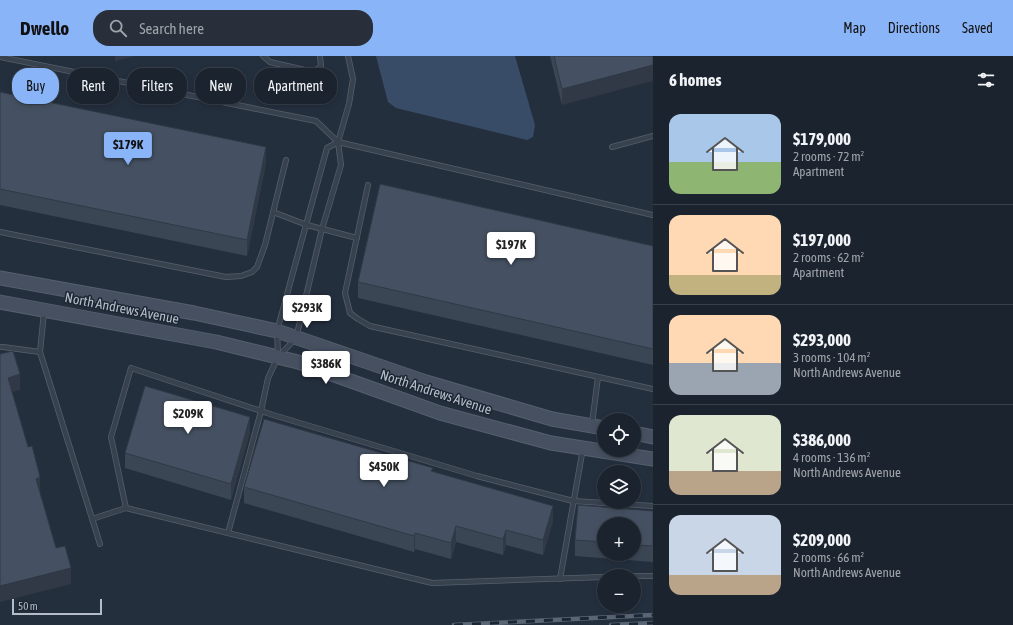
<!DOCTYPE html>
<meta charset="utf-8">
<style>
body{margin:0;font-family:"Asap Condensed",sans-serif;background:#282f3a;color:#f1f3f6;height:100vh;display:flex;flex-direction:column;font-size:15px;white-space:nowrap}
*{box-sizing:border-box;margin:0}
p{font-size:13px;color:#a0a4aa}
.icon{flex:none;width:22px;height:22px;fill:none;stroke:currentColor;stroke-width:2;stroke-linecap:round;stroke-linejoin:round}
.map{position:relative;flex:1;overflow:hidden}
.side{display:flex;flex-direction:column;background:#1b232e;width:360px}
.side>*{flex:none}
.hud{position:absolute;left:12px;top:12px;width:380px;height:36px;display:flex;gap:8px}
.controls{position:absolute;left:597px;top:357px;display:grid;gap:8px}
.controls a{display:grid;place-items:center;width:44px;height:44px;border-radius:50%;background:#1b232e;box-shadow:0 2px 6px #0003,0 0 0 1px #39404a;font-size:20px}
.scale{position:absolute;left:12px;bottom:10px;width:90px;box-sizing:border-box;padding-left:4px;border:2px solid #b4bcc9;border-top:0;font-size:11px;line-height:14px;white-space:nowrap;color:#b4bcc9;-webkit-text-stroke:3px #1d2633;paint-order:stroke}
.price{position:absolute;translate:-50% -34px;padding:0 9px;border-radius:4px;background:#fff;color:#222;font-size:13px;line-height:26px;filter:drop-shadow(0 1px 2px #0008)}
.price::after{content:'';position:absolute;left:50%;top:24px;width:12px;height:9px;margin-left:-6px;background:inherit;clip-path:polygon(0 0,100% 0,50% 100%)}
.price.current{background:#8ab4f8;color:#111}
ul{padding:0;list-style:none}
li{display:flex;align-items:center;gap:12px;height:100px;padding:0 16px}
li+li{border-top:1px solid #39404a}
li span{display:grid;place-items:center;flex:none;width:112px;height:80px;border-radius:12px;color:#555}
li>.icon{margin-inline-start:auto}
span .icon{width:48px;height:48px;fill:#fffc;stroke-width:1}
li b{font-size:17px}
h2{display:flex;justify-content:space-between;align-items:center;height:48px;padding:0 16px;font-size:17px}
.pill{padding:0 14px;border-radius:16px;background:#1b232e;box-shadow:0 2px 6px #0003,0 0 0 1px #39404a;font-size:14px;line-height:36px}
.pill.current{background:#8ab4f8;color:#111}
header{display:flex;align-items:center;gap:24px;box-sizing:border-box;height:56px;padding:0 20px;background:#8ab4f8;color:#111}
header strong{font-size:19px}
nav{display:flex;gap:22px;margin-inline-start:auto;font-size:14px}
.search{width:280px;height:36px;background:#282f3a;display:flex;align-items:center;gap:10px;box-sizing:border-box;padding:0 14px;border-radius:16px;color:#a0a4aa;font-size:15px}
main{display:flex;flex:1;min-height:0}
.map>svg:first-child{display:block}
.water{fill:#394c67}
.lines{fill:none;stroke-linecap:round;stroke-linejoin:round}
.lane-casing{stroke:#565f6c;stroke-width:6}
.secondary-casing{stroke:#565f6c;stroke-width:15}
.lane{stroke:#38414e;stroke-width:4.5}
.secondary{stroke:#465061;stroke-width:13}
.rail-casing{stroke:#5a6575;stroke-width:4.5}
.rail{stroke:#1d2633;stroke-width:3;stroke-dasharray:9;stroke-linecap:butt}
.wall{fill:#3b4654;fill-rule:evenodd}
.shaded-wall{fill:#303945}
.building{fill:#455162;stroke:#303945}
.labels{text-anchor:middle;stroke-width:3;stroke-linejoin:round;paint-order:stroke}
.street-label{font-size:14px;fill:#b4bcc9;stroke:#1d2633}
</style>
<header>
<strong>Dwello</strong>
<div class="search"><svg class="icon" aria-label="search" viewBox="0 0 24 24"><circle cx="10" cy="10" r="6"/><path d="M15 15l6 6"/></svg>Search here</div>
<nav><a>Map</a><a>Directions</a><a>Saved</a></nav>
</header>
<main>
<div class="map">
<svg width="653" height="569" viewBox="0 0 653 569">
<rect width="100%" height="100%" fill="#242f3e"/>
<!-- water -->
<path class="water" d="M376,0H515L535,69L533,81L527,84L396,52L388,46Z"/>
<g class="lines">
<!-- lane casing -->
<g class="lane-casing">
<g id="lane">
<path d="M263,0L270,6L309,15L316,14L321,10L320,0"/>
<path d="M0,1L316,65L338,86L653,159"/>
<path d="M612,91L653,80"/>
<path d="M368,129L345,237L350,257L358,263L370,270L653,333"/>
<path d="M273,156L307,169L357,182"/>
<path d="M0,176L226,221L241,220L252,216L257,211L265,189L286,104"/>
<path d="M44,256L40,296L100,488"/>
<path d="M0,291H3L40,296"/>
<path d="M278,299L277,275L327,92L338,86"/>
<path d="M592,368L598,321"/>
<path d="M92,463L126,452"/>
<path d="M228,477L261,355L268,322L278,301L296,282L322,173L341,109L338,86L349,48L353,23L348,0"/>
<path d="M634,520H653"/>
<path d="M604,521L432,527L126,452L111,381L131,312L273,359L477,420L573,445L653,450"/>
<path d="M560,523L583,392"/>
</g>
</g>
<!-- secondary casing -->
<g class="secondary-casing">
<g id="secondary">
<path d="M0,222L194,257L277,275L426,326L552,363L604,372"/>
<path d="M0,246L216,286L298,306L440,357L551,387L653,403"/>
<path d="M634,377L653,381"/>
</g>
</g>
<!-- lane -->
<use href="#lane" class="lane"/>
<!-- secondary -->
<use href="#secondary" class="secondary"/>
<!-- rail casing -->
<g class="rail-casing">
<g id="rail">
<path d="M454,569L653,559"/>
<path d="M611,569L653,567"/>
</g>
</g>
<!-- rail -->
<use href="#rail" class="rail"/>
</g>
<!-- wall -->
<g class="wall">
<path d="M550,0H653L562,49Z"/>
<path d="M0,36L266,107L247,200L0,149Z"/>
<path d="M653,190V309L358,242V226Z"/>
<path d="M250,376L231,444L125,412V397Z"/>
<path d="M433,416L553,465L543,499L506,489L503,499L456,486L451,503L415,493L414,496L244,447V431Z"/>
<path d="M578,449L653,455V506L575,500V484ZM604,468H634V498H604Z"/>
</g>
<!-- shaded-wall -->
<g class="shaded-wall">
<path d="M115,0H135L115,5Z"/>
<path d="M653,9V25L562,49V33Z"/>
<path d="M266,91V107L247,200V184Z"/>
<path d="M20,318V334L8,337V322Z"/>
<path d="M250,361V376L231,444V428Z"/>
<path d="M40,421V437L36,423Z"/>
<path d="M553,450V465L543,499V484Z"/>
<path d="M456,470V486L451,503V487Z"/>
<path d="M506,474V489L503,499V483Z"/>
<path d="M415,477V493L414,496V480Z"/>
<path d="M71,512V528L0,546V530Z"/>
</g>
<!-- building -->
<g class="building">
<path d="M554,0H653V9L562,33Z"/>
<path d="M0,36L266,91L247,184L0,133Z"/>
<path d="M380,128L653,190V293L358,226Z"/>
<path d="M13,295L20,318L8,322L28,391L32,390L40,421L36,423L56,492L65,490L71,512L0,530V298Z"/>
<path d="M145,330L250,361L231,428L125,397Z"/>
<path d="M264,363L433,412L431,415L553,450L543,484L506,474L503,483L456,470L451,487L415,477L414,480L244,431Z"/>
<path d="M578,449L653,455V490L634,489V468H604V486L575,484Z"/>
</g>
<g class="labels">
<!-- street labels -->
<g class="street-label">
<text transform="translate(122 252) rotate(11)" y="5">North Andrews Avenue</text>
<text transform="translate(436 336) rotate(18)" y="5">North Andrews Avenue</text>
</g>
</g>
</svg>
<div class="controls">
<a><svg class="icon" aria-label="locate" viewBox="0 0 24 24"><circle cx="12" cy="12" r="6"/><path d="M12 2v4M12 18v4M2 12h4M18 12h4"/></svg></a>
<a><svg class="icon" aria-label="layers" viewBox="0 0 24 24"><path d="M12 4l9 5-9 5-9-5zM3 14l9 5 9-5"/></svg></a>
<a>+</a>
<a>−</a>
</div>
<div class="scale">50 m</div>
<b class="price current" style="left:128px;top:110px">$179K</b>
<b class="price" style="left:511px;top:210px">$197K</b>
<b class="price" style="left:307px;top:273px">$293K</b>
<b class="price" style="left:326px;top:329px">$386K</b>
<b class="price" style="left:188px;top:379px">$209K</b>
<b class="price" style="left:384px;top:432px">$450K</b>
<div class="hud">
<a class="pill current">Buy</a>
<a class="pill">Rent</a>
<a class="pill">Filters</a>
<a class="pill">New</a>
<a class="pill">Apartment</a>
</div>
</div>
<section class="side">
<h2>6 homes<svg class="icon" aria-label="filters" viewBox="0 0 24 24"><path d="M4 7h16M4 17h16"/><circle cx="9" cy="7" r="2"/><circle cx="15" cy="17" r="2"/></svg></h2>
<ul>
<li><span style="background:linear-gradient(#a9c7e8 60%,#8fb573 0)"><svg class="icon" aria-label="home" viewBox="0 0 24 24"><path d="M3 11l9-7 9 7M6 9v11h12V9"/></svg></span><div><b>$179,000</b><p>2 rooms · 72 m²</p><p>Apartment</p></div></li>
<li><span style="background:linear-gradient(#ffd9b3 75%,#c2b280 0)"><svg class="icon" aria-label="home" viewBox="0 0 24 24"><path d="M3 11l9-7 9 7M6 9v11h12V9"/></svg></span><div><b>$197,000</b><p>2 rooms · 62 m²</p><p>Apartment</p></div></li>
<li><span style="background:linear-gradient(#ffd9b3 60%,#9aa5b1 0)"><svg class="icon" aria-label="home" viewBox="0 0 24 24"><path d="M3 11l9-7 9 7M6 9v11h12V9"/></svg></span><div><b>$293,000</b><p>3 rooms · 104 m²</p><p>North Andrews Avenue</p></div></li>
<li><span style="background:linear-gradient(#dfe7d0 70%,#b9a48a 0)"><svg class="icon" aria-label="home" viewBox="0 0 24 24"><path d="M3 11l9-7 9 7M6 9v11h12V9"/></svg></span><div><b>$386,000</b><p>4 rooms · 136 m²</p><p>North Andrews Avenue</p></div></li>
<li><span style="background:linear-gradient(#c9d6e8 75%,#b9a48a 0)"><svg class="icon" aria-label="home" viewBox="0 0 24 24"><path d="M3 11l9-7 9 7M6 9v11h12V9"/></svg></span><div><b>$209,000</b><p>2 rooms · 66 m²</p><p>North Andrews Avenue</p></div></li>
</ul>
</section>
</main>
